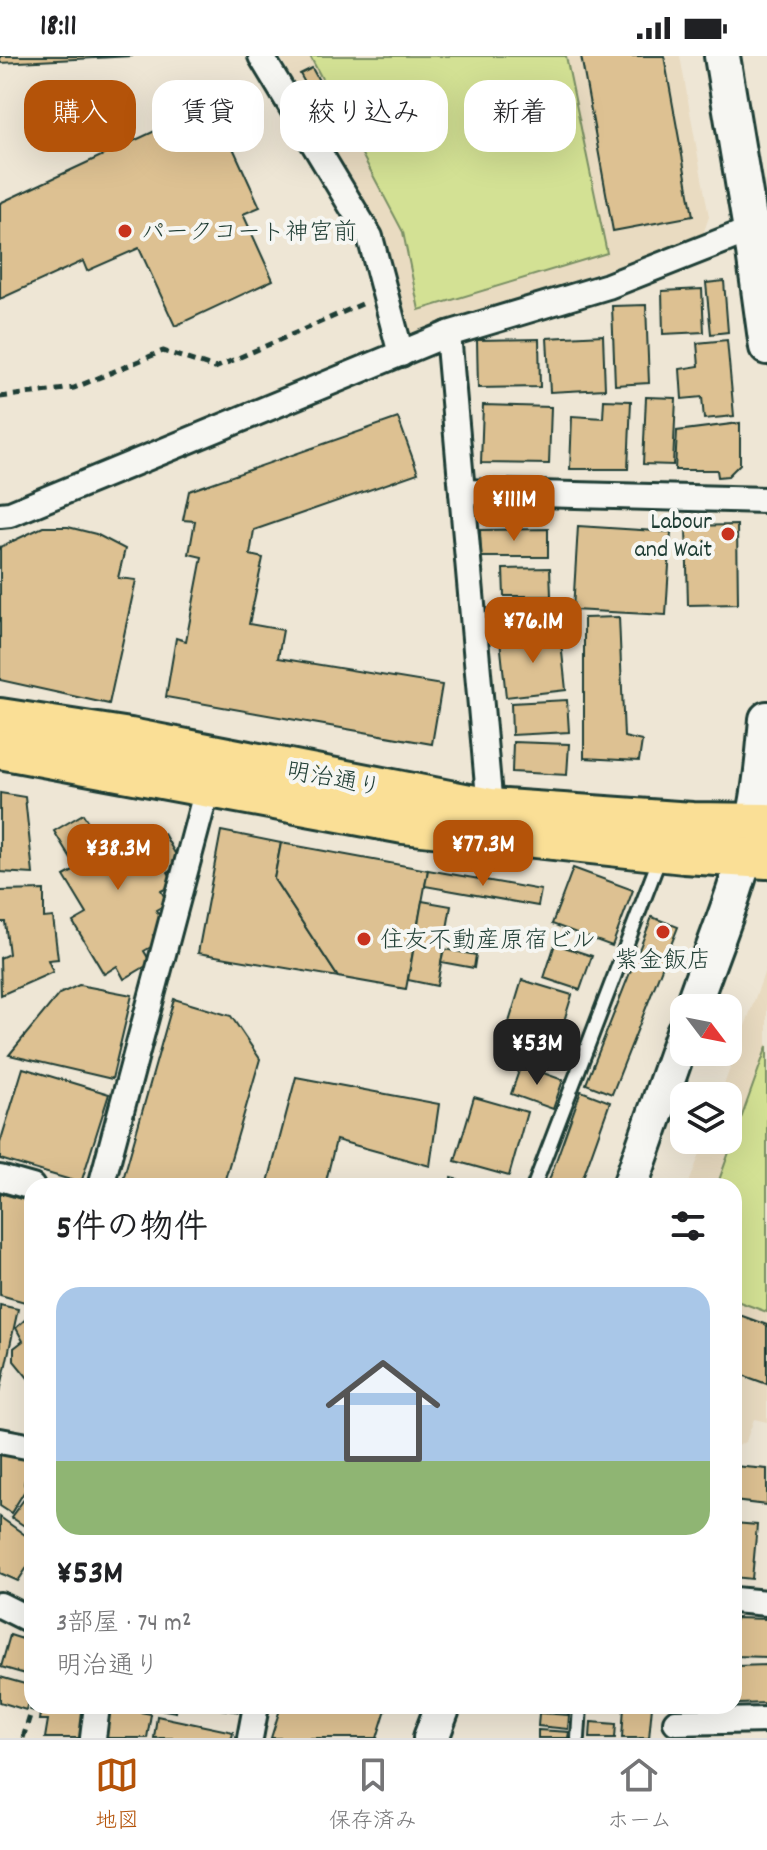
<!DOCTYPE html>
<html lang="ja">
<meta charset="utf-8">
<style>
body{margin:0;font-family:Dekko,"Klee One",sans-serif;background:#f6f6f6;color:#202124;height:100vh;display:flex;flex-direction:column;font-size:30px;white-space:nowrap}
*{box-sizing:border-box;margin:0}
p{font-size:26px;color:#757577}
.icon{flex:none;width:44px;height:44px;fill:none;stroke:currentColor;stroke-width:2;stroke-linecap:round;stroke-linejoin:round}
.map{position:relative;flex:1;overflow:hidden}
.side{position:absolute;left:24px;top:1122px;width:718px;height:536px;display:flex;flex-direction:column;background:#fff;border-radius:24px;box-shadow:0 8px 32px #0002}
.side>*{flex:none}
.guide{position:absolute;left:24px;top:24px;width:720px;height:72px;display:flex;gap:16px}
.needle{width:52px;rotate:122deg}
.controls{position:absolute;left:670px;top:938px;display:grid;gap:16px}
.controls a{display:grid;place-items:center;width:72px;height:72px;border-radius:16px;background:#fff;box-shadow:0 8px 32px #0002;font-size:40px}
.price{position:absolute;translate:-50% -68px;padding:0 18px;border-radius:16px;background:#b45309;color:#fff;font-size:26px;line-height:52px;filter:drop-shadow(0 2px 4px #0008)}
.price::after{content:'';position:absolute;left:50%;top:48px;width:24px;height:18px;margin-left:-12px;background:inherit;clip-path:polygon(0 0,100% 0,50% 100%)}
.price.selected{background:#222;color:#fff}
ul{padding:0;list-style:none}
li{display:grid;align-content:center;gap:16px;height:424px;padding:0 32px}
li span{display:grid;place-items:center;height:248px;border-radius:24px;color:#555}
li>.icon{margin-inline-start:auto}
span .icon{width:144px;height:144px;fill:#fffc;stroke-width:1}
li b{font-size:34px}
h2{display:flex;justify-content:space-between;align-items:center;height:96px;padding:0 32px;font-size:34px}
.pill{padding:0 28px;border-radius:24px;background:#fff;box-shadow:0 8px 32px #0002;font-size:28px;line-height:72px}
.pill.selected{background:#b45309;color:#fff}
.status{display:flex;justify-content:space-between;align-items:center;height:56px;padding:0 40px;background:#fff;direction:ltr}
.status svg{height:22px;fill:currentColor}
.menu{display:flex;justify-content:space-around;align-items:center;height:112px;border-top:2px solid #e0e0e0;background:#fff;font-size:22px;color:#757577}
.menu a{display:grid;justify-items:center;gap:4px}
.menu .selected{color:#b45309}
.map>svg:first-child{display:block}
.built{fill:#e9dbc1}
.green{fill:#d3e194;stroke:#798f64;stroke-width:2}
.building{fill:#ddc192;stroke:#1f3d34;stroke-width:2}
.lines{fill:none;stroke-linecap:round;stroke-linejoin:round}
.lane-casing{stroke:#1f3d34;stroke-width:18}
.street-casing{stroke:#1f3d34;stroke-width:30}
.secondary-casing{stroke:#1f3d34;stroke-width:40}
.primary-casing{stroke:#1f3d34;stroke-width:44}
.path{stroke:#1f3d34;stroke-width:5;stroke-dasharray:8 6;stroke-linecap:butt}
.lane{stroke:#f6f6f2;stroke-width:12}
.street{stroke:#f6f6f2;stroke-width:24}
.secondary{stroke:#f6f6f2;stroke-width:34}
.primary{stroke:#fadf96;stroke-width:38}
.poi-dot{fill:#c8321e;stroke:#f6f6f2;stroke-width:3}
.labels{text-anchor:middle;stroke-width:8;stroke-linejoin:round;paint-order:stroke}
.poi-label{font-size:24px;fill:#1f3d34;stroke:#f6f6f2;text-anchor:start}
.street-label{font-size:24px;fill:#1f3d34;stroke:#f6f6f2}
</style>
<div class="status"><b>18:11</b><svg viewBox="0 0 49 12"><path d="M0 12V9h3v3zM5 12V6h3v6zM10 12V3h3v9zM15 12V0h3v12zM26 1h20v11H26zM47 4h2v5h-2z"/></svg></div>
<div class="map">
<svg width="767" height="1682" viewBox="0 0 767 1682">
<rect width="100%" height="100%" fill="#eee6d5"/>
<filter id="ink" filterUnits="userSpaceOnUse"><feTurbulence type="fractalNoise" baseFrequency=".0125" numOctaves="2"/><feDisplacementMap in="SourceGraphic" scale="16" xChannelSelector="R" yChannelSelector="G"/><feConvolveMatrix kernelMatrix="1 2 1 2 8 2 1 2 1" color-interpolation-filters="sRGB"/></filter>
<g filter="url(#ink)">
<!-- built -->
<g class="built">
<path d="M280,0H680L709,161L702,181L411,281L392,212L372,171Z"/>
<path d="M767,909V1366L754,1363L746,1385L734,1393V1130H688L705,1084H728V1040H720Z"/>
</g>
<!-- green -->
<g class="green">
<path d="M310,0H566L607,197L419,254L403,176Z"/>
<path d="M767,990V1256L734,1244V1130H717Z"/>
</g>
<!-- building -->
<g class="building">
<path d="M0,0H133L0,7Z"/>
<path d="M581,0H664L693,160L613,175Z"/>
<path d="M312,12L347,76L336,82L300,18Z"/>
<path d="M213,48L260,151L243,158L273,224L175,270L139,192L87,215L83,205L0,243V147Z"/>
<path d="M724,225L728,276L711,278L706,227Z"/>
<path d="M702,233L704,276L663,278L662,235Z"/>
<path d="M646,249L649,327L615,329L612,250Z"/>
<path d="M603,279L605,333L550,336L547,282Z"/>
<path d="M539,283L540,331L478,332L477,284Z"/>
<path d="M727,284L734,360L704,363L702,341L682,343L680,313L699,310L697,287Z"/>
<path d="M646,341L676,342L673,409L643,408Z"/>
<path d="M604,344L631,345L628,413H570L572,360L603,362Z"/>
<path d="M483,349L551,351L549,408L481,407Z"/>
<path d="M398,362L418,417L254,474L250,499L263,502L249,568L283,574L278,602L442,629L432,688L166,641L176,582L186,585L202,501L189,498L195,465L183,464L189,435Z"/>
<path d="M740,367V408L728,420L718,421L717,414H675L677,375Z"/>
<path d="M737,469L738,548L688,549L686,470Z"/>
<path d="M578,470L671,476L666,559L573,554Z"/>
<path d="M43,471H68L96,478L125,493L118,522L136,524L109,648L0,624V491Z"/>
<path d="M548,473V501H481L480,474Z"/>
<path d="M550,512L551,540H504L503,513Z"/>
<path d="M550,543L552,568L508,573L506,548Z"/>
<path d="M619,561L624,681L642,685L639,705L584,702V562Z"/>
<path d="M560,577L566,634L506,641L500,584Z"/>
<path d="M567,644L569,676L512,679L511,647Z"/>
<path d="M513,686L569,688L567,719L512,716Z"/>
<path d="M0,737L25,741L33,818L0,816Z"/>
<path d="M83,758L98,782L124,766L139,793L164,778L181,808L168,816L175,828L161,835L168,847L156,854L166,871L153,879L158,887L144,895L151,907L124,923L117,910L104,918L73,866L87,858L64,820L77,813L54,775Z"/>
<path d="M221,775L281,787L274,823L338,921L198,897Z"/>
<path d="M281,787L428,814L406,933L338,921L274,823Z"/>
<path d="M573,812L633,834L612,890L552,868Z"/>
<path d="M428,814L541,834L538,850L425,830Z"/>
<path d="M44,834V862L53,861L58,903L48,904L53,916L1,939L0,902L9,898L5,866H0V835Z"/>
<path d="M422,845L451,850L437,930L408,924Z"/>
<path d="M652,861L678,871L612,1038L586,1028Z"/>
<path d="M555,888L592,900L580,934L544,922Z"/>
<path d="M444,893L476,899L474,912L441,906Z"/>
<path d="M522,924L572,939L552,1004L502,989Z"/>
<path d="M79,929L132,939L112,1023L9,999L59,938Z"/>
<path d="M174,943L231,960L260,1003L223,1130H132L122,1127Z"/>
<path d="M521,1009L563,1024L553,1053L511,1038Z"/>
<path d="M23,1012L109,1038L81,1127L0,1103V1087Z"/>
<path d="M296,1021L439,1048L430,1110L336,1084L326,1125L342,1130H267Z"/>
<path d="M581,1035L610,1046L580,1130H547Z"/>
<path d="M474,1041L527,1056L509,1120L455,1105Z"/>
<path d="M451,1122L482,1130H449Z"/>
<path d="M0,1137L32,1146V1248L0,1239Z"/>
<path d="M0,1249L18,1253L0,1336Z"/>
<path d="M734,1257L767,1269V1328L734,1316Z"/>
<path d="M29,1260L32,1264V1327L14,1305V1292L23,1285L16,1272Z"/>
<path d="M0,1398L29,1403L24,1428L26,1433L11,1457L0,1450Z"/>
<path d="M734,1410L767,1413V1449L734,1445Z"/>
<path d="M31,1434L32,1435V1475L11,1461Z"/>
<path d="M0,1461L32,1484V1504L18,1525L0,1517Z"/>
<path d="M734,1467L757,1469L752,1523L734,1521Z"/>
<path d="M735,1562L767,1563V1601L734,1600Z"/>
<path d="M10,1579L32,1586V1620L1,1611Z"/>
<path d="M767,1609V1647L738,1648L737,1610Z"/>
<path d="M0,1621L32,1630L26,1654L0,1646Z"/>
<path d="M41,1650H84V1682H45L48,1664H39Z"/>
<path d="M109,1650L151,1658L147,1682H104Z"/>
<path d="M143,1650H177L176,1656Z"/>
<path d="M199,1650H242V1656Z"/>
<path d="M281,1650H387L377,1682H271Z"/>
<path d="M541,1650H568L567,1654Z"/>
<path d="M599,1650H619V1654L599,1653Z"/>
<path d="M624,1650H652L649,1682H622Z"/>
<path d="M539,1657L569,1659L568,1673L538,1670Z"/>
<path d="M157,1660L233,1676L232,1682H154Z"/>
<path d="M591,1666L616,1668L615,1682H590Z"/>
<path d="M538,1674L569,1676L568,1682H538Z"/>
</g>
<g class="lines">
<!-- lane casing -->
<g class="lane-casing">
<g id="lane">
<path d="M534,1130L660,801"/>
<path d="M578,1682L580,1650"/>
</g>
</g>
<!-- street casing -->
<g class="street-casing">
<g id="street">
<path d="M261,0L370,181L401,298"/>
<path d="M448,278L490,752"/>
<path d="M462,436L767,444"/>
<path d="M0,459L10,458L448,278L608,230L763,169"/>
<path d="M0,1122L32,1131"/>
<path d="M101,1130L211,718"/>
<path d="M0,1385L32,1391"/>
<path d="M734,1544L767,1547"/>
<path d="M0,1549L32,1565"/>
<path d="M676,1666L767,1664"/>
<path d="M93,1682L97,1650"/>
<path d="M250,1682L256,1650"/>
</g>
</g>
<!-- secondary casing -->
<g class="secondary-casing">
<g id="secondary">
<path d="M722,0L751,174L767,291"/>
<path d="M692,952C713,891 739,831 753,768C761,734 764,698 767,663"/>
<path d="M630,1130L684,976"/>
<path d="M431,1682L443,1650"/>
</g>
</g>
<!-- primary casing -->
<g class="primary-casing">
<g id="primary">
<path d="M0,662L130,682L490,752L692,766L767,767"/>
<path d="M0,693L404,768L684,798L767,803"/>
</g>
</g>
<!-- path -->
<g class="path">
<path d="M0,341L74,332L163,295L215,312L362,248"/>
<path d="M23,1682L33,1650"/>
</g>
<!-- lane -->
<use href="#lane" class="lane"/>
<!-- street -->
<use href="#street" class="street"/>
<!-- secondary -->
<use href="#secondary" class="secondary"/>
<!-- primary -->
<use href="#primary" class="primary"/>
</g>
</g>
<!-- markers -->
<g class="poi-dot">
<circle cx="125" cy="175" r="8"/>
<circle cx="728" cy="478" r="8"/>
<circle cx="663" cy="876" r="8"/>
<circle cx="364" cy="883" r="8"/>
</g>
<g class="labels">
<!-- poi labels -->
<g class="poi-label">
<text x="141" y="183">パークコート神宮前</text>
<text x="712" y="472" text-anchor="end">Labour<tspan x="712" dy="28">and Wait</tspan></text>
<text x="380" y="891">住友不動産原宿ビル</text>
<text x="663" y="911" text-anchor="middle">紫金飯店</text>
</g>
<!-- street labels -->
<g class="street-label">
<text transform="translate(334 722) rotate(11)" y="8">明治通り</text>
</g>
</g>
</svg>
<div class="controls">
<a><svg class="needle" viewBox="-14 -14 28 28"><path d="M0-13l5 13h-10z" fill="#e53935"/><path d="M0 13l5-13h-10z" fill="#757577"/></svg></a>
<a><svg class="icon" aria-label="layers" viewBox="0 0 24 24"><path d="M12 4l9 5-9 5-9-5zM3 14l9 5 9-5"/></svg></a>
</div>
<b class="price" style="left:514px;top:487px">¥111M</b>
<b class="price" style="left:533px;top:609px">¥76.1M</b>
<b class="price" style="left:483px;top:832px">¥77.3M</b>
<b class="price" style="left:118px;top:836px">¥38.3M</b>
<b class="price selected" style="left:537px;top:1031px">¥53M</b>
<div class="guide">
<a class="pill selected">購入</a>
<a class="pill">賃貸</a>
<a class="pill">絞り込み</a>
<a class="pill">新着</a>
</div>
<section class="side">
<h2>5件の物件<svg class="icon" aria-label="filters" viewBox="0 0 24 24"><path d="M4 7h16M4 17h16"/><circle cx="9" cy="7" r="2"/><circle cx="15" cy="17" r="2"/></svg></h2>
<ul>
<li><span style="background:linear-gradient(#a9c7e8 70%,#8fb573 0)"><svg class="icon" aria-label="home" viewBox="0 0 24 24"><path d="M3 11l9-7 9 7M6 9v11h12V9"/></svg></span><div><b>¥53M</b><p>3部屋 · 74 m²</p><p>明治通り</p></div></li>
</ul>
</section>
</div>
<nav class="menu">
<a class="selected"><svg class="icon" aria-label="map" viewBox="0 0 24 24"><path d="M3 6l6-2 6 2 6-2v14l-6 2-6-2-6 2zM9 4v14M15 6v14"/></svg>地図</a>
<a><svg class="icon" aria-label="saved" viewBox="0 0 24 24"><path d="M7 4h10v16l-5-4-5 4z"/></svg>保存済み</a>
<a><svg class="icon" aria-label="home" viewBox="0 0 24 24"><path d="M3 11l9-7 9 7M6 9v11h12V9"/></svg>ホーム</a>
</nav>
